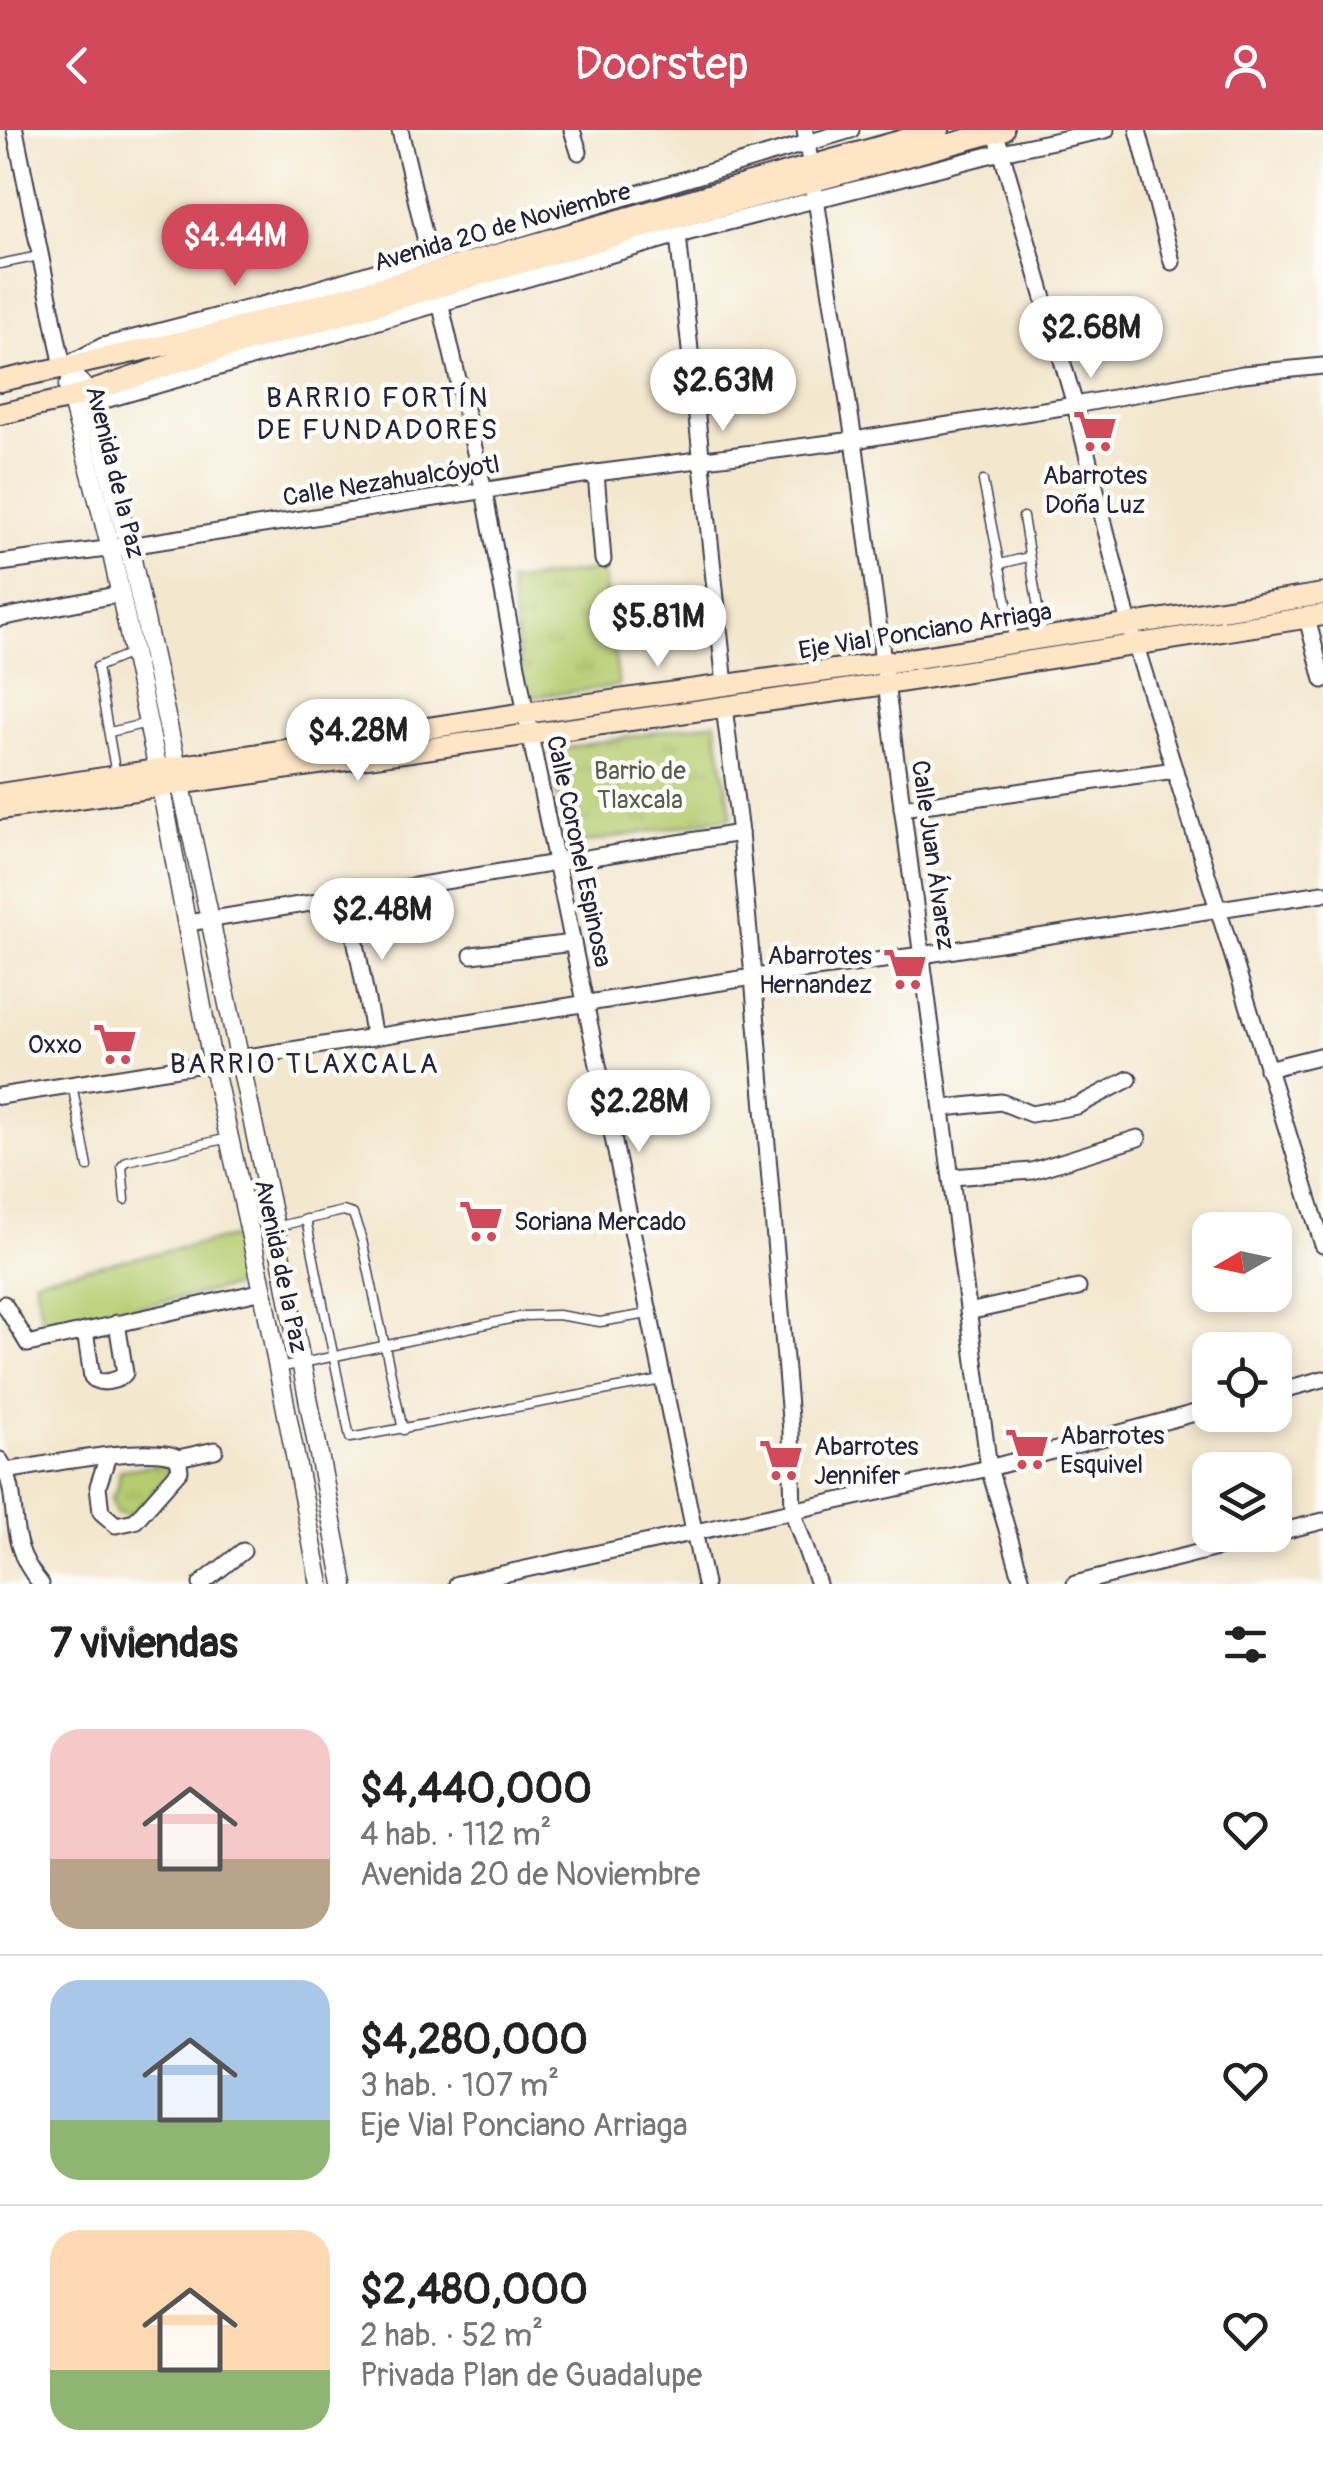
<!DOCTYPE html>
<html lang="es">
<meta charset="utf-8">
<style>
body{margin:0;font-family:Pangolin,sans-serif;background:#f2f2f2;color:#222;height:100vh;display:flex;flex-direction:column;font-size:38px;white-space:nowrap}
*{box-sizing:border-box;margin:0}
p{font-size:32px;color:#767676}
.icon{flex:none;width:55px;height:55px;fill:none;stroke:currentColor;stroke-width:2;stroke-linecap:round;stroke-linejoin:round}
.map{position:relative;height:1454px;overflow:hidden}
.details{display:flex;flex-direction:column;background:#fff;flex:1}
.details>*{flex:none}
.needle{width:65px;rotate:261deg}
.buttons{position:absolute;left:1192px;top:1082px;display:grid;gap:20px}
.buttons a{display:grid;place-items:center;width:100px;height:100px;border-radius:20px;background:#fff;box-shadow:0 5px 15px #0003;font-size:50px}
.price{position:absolute;translate:-50% -85px;padding:0 22px;border-radius:35px;background:#fff;color:#222;font-size:32px;line-height:65px;filter:drop-shadow(0 2px 5px #0008)}
.price::after{content:'';position:absolute;left:50%;top:60px;width:30px;height:22px;margin-left:-15px;background:inherit;clip-path:polygon(0 0,100% 0,50% 100%)}
.price.selected{background:#d1495b;color:#fff}
ul{padding:0;list-style:none}
li{display:flex;align-items:center;gap:30px;height:250px;padding:0 50px}
li+li{border-top:2px solid #e0e0e0}
li span{display:grid;place-items:center;flex:none;width:280px;height:200px;border-radius:30px;color:#555}
li>.icon{margin-inline-start:auto}
span .icon{width:120px;height:120px;fill:#fffc;stroke-width:1}
li b{font-size:42px}
h2{display:flex;justify-content:space-between;align-items:center;height:120px;padding:0 50px;font-size:42px}
header{display:flex;justify-content:space-between;align-items:center;height:130px;padding:0 50px;background:#d1495b;color:#fff;font-size:45px;font-weight:600}
.map>svg:first-child{display:block}
.green{fill:#b5cc70;stroke:#6c7756;stroke-width:2.5}
.park{fill:url(#park-tufts);stroke:#6c7756;stroke-width:2.5}
.lines{fill:none;stroke-linecap:round;stroke-linejoin:round}
.service-casing{stroke:#414051;stroke-width:11}
.minor-casing{stroke:#414051;stroke-width:19}
.tertiary-casing{stroke:#414051;stroke-width:21}
.secondary-casing{stroke:#414051;stroke-width:24}
.service{stroke:#fff;stroke-width:8}
.minor{stroke:#fff;stroke-width:15}
.tertiary{stroke:#fff;stroke-width:18}
.secondary{stroke:#fde5c5;stroke-width:20}
.labels{text-anchor:middle;stroke-width:9;stroke-linejoin:round;paint-order:stroke}
.street-label{font-size:25px;fill:#22223b;stroke:#fdfcf7}
.poi-label{font-size:25px;fill:#22223b;stroke:#fdfcf7;text-anchor:start}
.park-label{font-size:25px;fill:#555e4e;stroke:#fdfcf7}
.neighbourhood-label{font-size:28px;letter-spacing:2.5px;fill:#22223b;stroke:#fdfcf7}
</style>
<header><svg class="icon" aria-label="back" viewBox="0 0 24 24"><path d="M15 5l-7 7 7 7"/></svg>Doorstep<svg class="icon" aria-label="person" viewBox="0 0 24 24"><circle cx="12" cy="8" r="4"/><path d="M4 21q1-7 8-7t8 7"/></svg></header>
<div class="map">
<svg width="1323" height="1454" viewBox="0 0 1323 1454">
<defs>
<pattern id="park-tufts" width="24" height="20" patternUnits="userSpaceOnUse" patternTransform="scale(2.5)"><rect width="24" height="20" fill="#b5cc70"/><path d="M3 7l-1-3M5 7V3M7 7l1-3M15 17l-1-3M17 17v-4M19 17l1-3" fill="none" stroke="#9baf62"/></pattern>
</defs>
<rect width="100%" height="100%" fill="#fdfcf7"/>
<filter id="ink" filterUnits="userSpaceOnUse"><feTurbulence type="fractalNoise" baseFrequency=".01" numOctaves="2"/><feDisplacementMap in="SourceGraphic" scale="20" xChannelSelector="R" yChannelSelector="G"/><feConvolveMatrix kernelMatrix="1 2 1 2 8 2 1 2 1" color-interpolation-filters="sRGB"/></filter>
<filter id="wash" filterUnits="userSpaceOnUse"><feTurbulence type="fractalNoise" baseFrequency=".0048" numOctaves="4" result="noise"/><feDisplacementMap in="SourceGraphic" scale="40" xChannelSelector="R" yChannelSelector="G"/><feGaussianBlur stdDeviation="2.25" result="paint"/><feColorMatrix in="noise" values="0 0 0 0 0 0 0 0 0 0 0 0 0 0 0 0 0 1.4 0 .05"/><feComposite in="paint" operator="in"/></filter>
<g filter="url(#wash)">
<rect width="100%" height="100%" fill="#f3e7ce"/>
<!-- green -->
<path class="green" d="M237,1106L246,1154L43,1197L35,1149Z"/>
<!-- park -->
<g class="park">
<path d="M603,439L619,556L525,568L509,452Z"/>
<path d="M715,592L732,687L566,716L549,621Z"/>
<path d="M163,1334L170,1338V1344L131,1385L116,1383L111,1368L118,1357L120,1340Z"/>
</g>
</g>
<g filter="url(#ink)">
<g class="lines">
<!-- service casing -->
<g class="service-casing">
<g id="service">
<path d="M0,134L39,126"/>
<path d="M983,351L1014,508"/>
<path d="M1023,387L1043,508"/>
<path d="M1000,434L1028,427"/>
<path d="M110,602L147,593"/>
<path d="M116,645L97,537L131,523"/>
<path d="M72,954L88,1037"/>
<path d="M125,1070L122,1036L127,1031L229,1008"/>
<path d="M306,1089L350,1308L662,1250"/>
<path d="M275,1097L343,1081L353,1084L362,1110L403,1300"/>
<path d="M279,1238L524,1186L558,1185L600,1192L648,1184"/>
</g>
</g>
<!-- minor casing -->
<g class="minor-casing">
<g id="minor">
<path d="M15,0L63,237L103,216L273,172L851,0"/>
<path d="M400,0L484,361L530,605L705,1454"/>
<path d="M572,0L579,22"/>
<path d="M805,0L854,310L989,1338L1023,1454"/>
<path d="M995,0L1075,275L1129,494L1323,1115"/>
<path d="M1138,0L1172,132"/>
<path d="M678,105L725,555"/>
<path d="M91,274L678,105L1001,22L1106,0"/>
<path d="M596,343L603,430"/>
<path d="M0,433L129,416L596,343L854,310L1075,275L1243,244L1323,236"/>
<path d="M0,488L120,464"/>
<path d="M1307,488L1323,550"/>
<path d="M724,577L740,703L753,847L791,1301L793,1383L818,1454"/>
<path d="M902,678L1175,640"/>
<path d="M347,767L374,907"/>
<path d="M188,793L740,703"/>
<path d="M472,825L573,813"/>
<path d="M1267,939L1323,925"/>
<path d="M0,966L753,847L922,825L1323,763"/>
<path d="M944,978L1001,972L1031,984L1077,976L1129,949"/>
<path d="M952,1047L1032,1041L1138,1008"/>
<path d="M4,1174L28,1214L263,1161"/>
<path d="M968,1182L1078,1158"/>
<path d="M85,1201L92,1247C99,1256 119,1251 125,1243L117,1193"/>
<path d="M1275,1262L1323,1249"/>
<path d="M108,1326L98,1356L101,1382L116,1395L135,1391L180,1340L178,1328"/>
<path d="M178,1328L215,1320"/>
<path d="M0,1330C25,1372 0,1406 41,1454"/>
<path d="M6,1341C39,1336 155,1312 178,1328"/>
<path d="M1275,1403L1323,1391"/>
<path d="M201,1454L243,1421"/>
<path d="M457,1454L989,1338L1210,1279"/>
<path d="M1075,1454L1268,1405"/>
</g>
</g>
<!-- tertiary casing -->
<g class="tertiary-casing">
<g id="tertiary">
<path d="M63,237L82,255L91,274L129,416L210,789L275,1097L344,1454"/>
<path d="M68,256L111,419L158,640L212,931L263,1161L320,1454"/>
</g>
</g>
<!-- secondary casing -->
<g class="secondary-casing">
<g id="secondary">
<path d="M0,251L212,205L939,0"/>
<path d="M0,284L72,268L175,233L676,88L1003,0"/>
<path d="M0,664L525,583L884,533L1323,464"/>
<path d="M0,679L886,554L1323,485"/>
</g>
</g>
<!-- service -->
<use href="#service" class="service"/>
<!-- minor -->
<use href="#minor" class="minor"/>
<!-- tertiary -->
<use href="#tertiary" class="tertiary"/>
<!-- secondary -->
<use href="#secondary" class="secondary"/>
</g>
</g>
<!-- icons -->
<defs>
<g id="supermarket-bare" transform="scale(3.45)"><path d="M-6-5.5h2.5l.6 2H6L4.5 2H-2.5L-4.4-4H-6ZM-1.5 3.2a1.3 1.3 0 1 0 .1 0ZM3 3.2a1.3 1.3 0 1 0 .1 0Z" fill="#d1495b" stroke="#fdfcf7" stroke-width="2.5" paint-order="stroke"/></g>
</defs>
<g fill-rule="evenodd">
<use href="#supermarket-bare" x="1095" y="301"/>
<use href="#supermarket-bare" x="905" y="839"/>
<use href="#supermarket-bare" x="115" y="914"/>
<use href="#supermarket-bare" x="481" y="1091"/>
<use href="#supermarket-bare" x="1027" y="1319"/>
<use href="#supermarket-bare" x="781" y="1330"/>
</g>
<g class="labels">
<!-- street labels -->
<g class="street-label">
<text transform="translate(502 96) rotate(-16)" y="9">Avenida 20 de Noviembre</text>
<text transform="translate(116 342) rotate(76)" y="9">Avenida de la Paz</text>
<text transform="translate(391 350) rotate(-9)" y="9">Calle Nezahualcóyotl</text>
<text transform="translate(925 500) rotate(-9)" y="9">Eje Vial Ponciano Arriaga</text>
<text transform="translate(580 721) rotate(78)" y="9">Calle Coronel Espinosa</text>
<text transform="translate(934 725) rotate(82)" y="9">Calle Juan Álvarez</text>
<text transform="translate(282 1136) rotate(78)" y="9">Avenida de la Paz</text>
</g>
<!-- poi labels -->
<g class="poi-label">
<text x="1095" y="354" text-anchor="middle">Abarrotes<tspan x="1095" dy="29">Doña Luz</tspan></text>
<text x="872" y="834" text-anchor="end">Abarrotes<tspan x="872" dy="29">Hernandez</tspan></text>
<text x="82" y="923" text-anchor="end">Oxxo</text>
<text x="514" y="1100">Soriana Mercado</text>
<text x="1060" y="1314">Abarrotes<tspan x="1060" dy="29">Esquivel</tspan></text>
<text x="814" y="1325">Abarrotes<tspan x="814" dy="29">Jennifer</tspan></text>
</g>
<!-- park labels -->
<g class="park-label">
<text x="640" y="649">Barrio de<tspan x="640" dy="29">Tlaxcala</tspan></text>
</g>
<!-- neighbourhood labels -->
<g class="neighbourhood-label">
<text x="378" y="277">BARRIO FORTÍN<tspan x="378" dy="32">DE FUNDADORES</tspan></text>
<text x="305" y="943">BARRIO TLAXCALA</text>
</g>
</g>
</svg>
<div class="buttons">
<a><svg class="needle" viewBox="-14 -14 28 28"><path d="M0-13l5 13h-10z" fill="#e53935"/><path d="M0 13l5-13h-10z" fill="#767676"/></svg></a>
<a><svg class="icon" aria-label="locate" viewBox="0 0 24 24"><circle cx="12" cy="12" r="6"/><path d="M12 2v4M12 18v4M2 12h4M18 12h4"/></svg></a>
<a><svg class="icon" aria-label="layers" viewBox="0 0 24 24"><path d="M12 4l9 5-9 5-9-5zM3 14l9 5 9-5"/></svg></a>
</div>
<b class="price selected" style="left:235px;top:159px">$4.44M</b>
<b class="price" style="left:1091px;top:251px">$2.68M</b>
<b class="price" style="left:723px;top:304px">$2.63M</b>
<b class="price" style="left:658px;top:540px">$5.81M</b>
<b class="price" style="left:358px;top:654px">$4.28M</b>
<b class="price" style="left:382px;top:833px">$2.48M</b>
<b class="price" style="left:639px;top:1025px">$2.28M</b>
</div>
<section class="details">
<h2>7 viviendas<svg class="icon" aria-label="filters" viewBox="0 0 24 24"><path d="M4 7h16M4 17h16"/><circle cx="9" cy="7" r="2"/><circle cx="15" cy="17" r="2"/></svg></h2>
<ul>
<li><span style="background:linear-gradient(#f6c9c9 65%,#b9a48a 0)"><svg class="icon" aria-label="home" viewBox="0 0 24 24"><path d="M3 11l9-7 9 7M6 9v11h12V9"/></svg></span><div><b>$4,440,000</b><p>4 hab. · 112 m²</p><p>Avenida 20 de Noviembre</p></div><svg class="icon" aria-label="heart" viewBox="0 0 24 24"><path d="M12 20l-8-8c-3-5 5-10 8-4 3-6 11-1 8 4z"/></svg></li>
<li><span style="background:linear-gradient(#a9c7e8 70%,#8fb573 0)"><svg class="icon" aria-label="home" viewBox="0 0 24 24"><path d="M3 11l9-7 9 7M6 9v11h12V9"/></svg></span><div><b>$4,280,000</b><p>3 hab. · 107 m²</p><p>Eje Vial Ponciano Arriaga</p></div><svg class="icon" aria-label="heart" viewBox="0 0 24 24"><path d="M12 20l-8-8c-3-5 5-10 8-4 3-6 11-1 8 4z"/></svg></li>
<li><span style="background:linear-gradient(#ffd9b3 70%,#8fb573 0)"><svg class="icon" aria-label="home" viewBox="0 0 24 24"><path d="M3 11l9-7 9 7M6 9v11h12V9"/></svg></span><div><b>$2,480,000</b><p>2 hab. · 52 m²</p><p>Privada Plan de Guadalupe</p></div><svg class="icon" aria-label="heart" viewBox="0 0 24 24"><path d="M12 20l-8-8c-3-5 5-10 8-4 3-6 11-1 8 4z"/></svg></li>
</ul>
</section>
